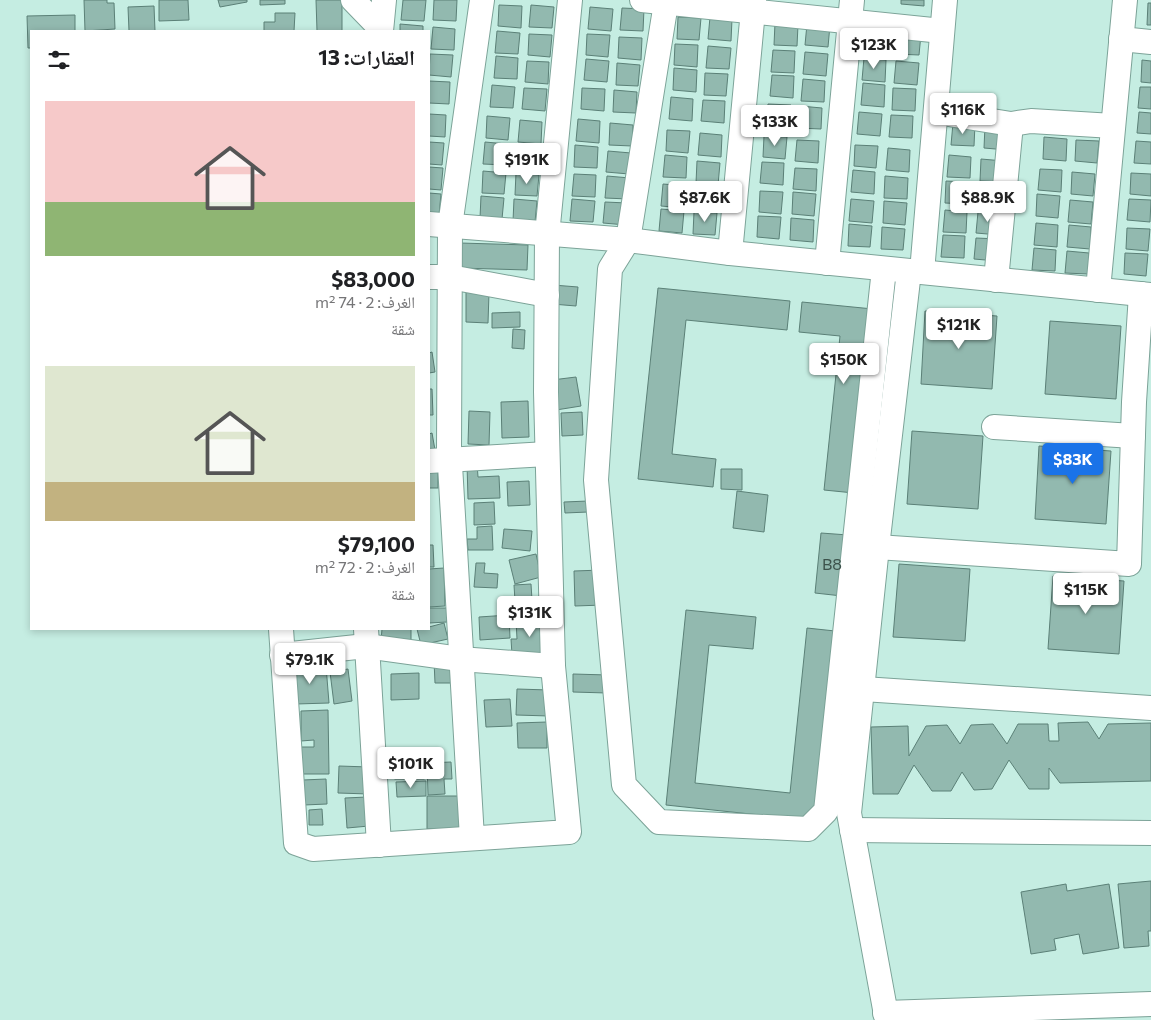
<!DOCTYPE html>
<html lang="ar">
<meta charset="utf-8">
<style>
body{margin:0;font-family:Commissioner,"Noto Naskh Arabic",sans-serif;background:#f6f6f6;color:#202124;direction:rtl;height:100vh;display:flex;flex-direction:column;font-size:19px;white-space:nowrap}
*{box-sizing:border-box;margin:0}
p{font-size:16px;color:#757577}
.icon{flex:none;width:28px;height:28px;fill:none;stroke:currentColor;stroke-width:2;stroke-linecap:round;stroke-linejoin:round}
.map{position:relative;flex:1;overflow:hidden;direction:ltr}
.drawer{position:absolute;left:30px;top:30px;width:400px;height:600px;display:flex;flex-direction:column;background:#fff;border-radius:0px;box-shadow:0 2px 8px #0003;direction:rtl}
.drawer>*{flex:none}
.price{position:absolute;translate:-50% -42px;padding:0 11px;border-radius:5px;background:#fff;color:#222;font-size:16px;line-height:32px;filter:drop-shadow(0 1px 2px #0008)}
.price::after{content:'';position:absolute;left:50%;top:30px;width:15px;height:11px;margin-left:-8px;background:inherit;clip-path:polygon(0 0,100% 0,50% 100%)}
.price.selected{background:#1a73e8;color:#fff}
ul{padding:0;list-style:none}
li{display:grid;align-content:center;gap:10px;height:265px;padding:0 15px}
li span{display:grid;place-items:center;height:155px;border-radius:0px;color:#555}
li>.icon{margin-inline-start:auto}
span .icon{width:90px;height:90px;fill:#fffc;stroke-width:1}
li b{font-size:21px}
h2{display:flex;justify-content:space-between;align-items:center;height:60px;padding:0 15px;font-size:21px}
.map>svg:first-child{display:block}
.building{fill:#92b9af;stroke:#5b8077}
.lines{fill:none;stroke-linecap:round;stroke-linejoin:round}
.minor-casing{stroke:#7ca398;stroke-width:26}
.minor{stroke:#fff;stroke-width:24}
.labels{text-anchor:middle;stroke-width:4.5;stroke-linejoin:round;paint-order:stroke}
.number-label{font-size:16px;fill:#3c524b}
</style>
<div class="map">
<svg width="1151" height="1020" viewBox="0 0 1151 1020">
<rect width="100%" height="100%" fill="#c5ede2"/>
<!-- building -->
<g class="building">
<path d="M84,0H107V3H114L115,29L85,31Z"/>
<path d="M159,0H188L189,20L159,21Z"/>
<path d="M218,0H247V2L220,7Z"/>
<path d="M260,0H285V4L260,5Z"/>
<path d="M316,0H342V31H317Z"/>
<path d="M403,0H426L424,21L401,20Z"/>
<path d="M434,0H457L456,21L433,20Z"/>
<path d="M901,0H924V6L901,4Z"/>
<path d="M1148,3H1151V25H1147Z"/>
<path d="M499,5L522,6L521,28L498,26Z"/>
<path d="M531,5L554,7L552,28L529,27Z"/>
<path d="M154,6L155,31H129L128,7Z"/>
<path d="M590,7L613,9L611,31L588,29Z"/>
<path d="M622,8L644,9L643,31L620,30Z"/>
<path d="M275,13H295L294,31H264V22H275Z"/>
<path d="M75,15V31H31V48H28L27,16Z"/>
<path d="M678,17L701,18L699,40L677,39Z"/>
<path d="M710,17L732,19L731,41L708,39Z"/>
<path d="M775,23L798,25L797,46L774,45Z"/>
<path d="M400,24L423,26V31H400Z"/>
<path d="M807,24L830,25L828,47L805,45Z"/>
<path d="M433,27L455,29L454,50L431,49Z"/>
<path d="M497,31L520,33L518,54L495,53Z"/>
<path d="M866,32L889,34L888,55L865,54Z"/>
<path d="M898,32L921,34L919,55L896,54Z"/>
<path d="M529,34L552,35L550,57L528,55Z"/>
<path d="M587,34L610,35L608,57L586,55Z"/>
<path d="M619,37L642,38L641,60L618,58Z"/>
<path d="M675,44L698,45L697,67L674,65Z"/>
<path d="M708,46L731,48L729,69L706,68Z"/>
<path d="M773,50L795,51L794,73L771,72Z"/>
<path d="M805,52L828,54L826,76L803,74Z"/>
<path d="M430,54L453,55L451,77L429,75Z"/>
<path d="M496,56L518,58L517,79L494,78Z"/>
<path d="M864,58L886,60L885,82L862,80Z"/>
<path d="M586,59L609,61L607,82L584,80Z"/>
<path d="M1142,60L1151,61V83L1141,82Z"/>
<path d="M527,61L549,62L548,84L525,82Z"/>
<path d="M896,61L919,63L917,85L894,83Z"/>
<path d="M617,63L640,65L638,86L616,85Z"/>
<path d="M674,68L697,70L696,92L673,90Z"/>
<path d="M705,73L728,74L726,96L704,95Z"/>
<path d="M772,75L794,76L793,98L770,96Z"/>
<path d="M803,79L825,81L824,102L801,101Z"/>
<path d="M429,81L450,82L449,104L429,103Z"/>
<path d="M863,83L885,85L884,107L861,105Z"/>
<path d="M492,85L515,87L513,108L490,107Z"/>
<path d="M1140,87H1151V109L1138,108Z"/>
<path d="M524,88L547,89L545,111L522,109Z"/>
<path d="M582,88L605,89L604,111L581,109Z"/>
<path d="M893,88L916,89L915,111L892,110Z"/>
<path d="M614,90L637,92L636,113L613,112Z"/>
<path d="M671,97L693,99L692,121L669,119Z"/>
<path d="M703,100L725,101L724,123L701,121Z"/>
<path d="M768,104L791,105L789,127L766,126Z"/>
<path d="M800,106L822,108L821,129L798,128Z"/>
<path d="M859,112L882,114L880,136L857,134Z"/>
<path d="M1139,112L1151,113V134L1137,133Z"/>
<path d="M429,114L446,115L445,137L429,136Z"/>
<path d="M891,115L913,116L912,138L889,137Z"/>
<path d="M487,116L510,118L508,140L486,138Z"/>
<path d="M578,119L600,121L599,143L576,141Z"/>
<path d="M520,120L542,122L541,144L518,142Z"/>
<path d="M610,123L633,125L632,146L609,145Z"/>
<path d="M953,123L975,124L974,146L951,145Z"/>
<path d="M985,126L1008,128L1007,150L984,148Z"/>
<path d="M667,130L690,131L688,153L666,151Z"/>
<path d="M700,133L722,135L721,157L698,155Z"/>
<path d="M764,136L787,137L785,159L763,157Z"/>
<path d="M1044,137L1067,139L1066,161L1043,159Z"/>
<path d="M797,140L819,141L818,163L795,161Z"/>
<path d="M1076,140L1099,141L1097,163L1075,161Z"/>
<path d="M1136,141L1151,142V164L1134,163Z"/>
<path d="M429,142L444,143L442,165L429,164Z"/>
<path d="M485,142L507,144L506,165L483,164Z"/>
<path d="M575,145L598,147L597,168L574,167Z"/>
<path d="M855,145L878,146L876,168L854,166Z"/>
<path d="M518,148L540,150L539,171L516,170Z"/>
<path d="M888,148L910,150L909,172L886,170Z"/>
<path d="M608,151L631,153L629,174L606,172Z"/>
<path d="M665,155L687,157L686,178L663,177Z"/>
<path d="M949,155L971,157L970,178L947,177Z"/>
<path d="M981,159L1004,161L1003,182L980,181Z"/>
<path d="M697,161L720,163L718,185L696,183Z"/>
<path d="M762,162L784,163L783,185L760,183Z"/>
<path d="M429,167L443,168L441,190L429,189Z"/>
<path d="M795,168L817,169L816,191L793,189Z"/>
<path d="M1040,169L1062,170L1061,192L1038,190Z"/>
<path d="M853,170L875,172L874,194L851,192Z"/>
<path d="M483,171L506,173L504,194L482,193Z"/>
<path d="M1072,172L1095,174L1093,196L1071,194Z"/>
<path d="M516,173L539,175L537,196L515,195Z"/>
<path d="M1131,173L1151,174V196L1130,194Z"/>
<path d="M574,174L596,175L595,197L572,196Z"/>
<path d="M607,176L630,178L628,199L605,198Z"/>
<path d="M885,176L908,178L907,199L884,198Z"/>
<path d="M946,181L969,182L967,204L945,203Z"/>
<path d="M663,184L686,186L684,208L661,206Z"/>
<path d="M696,186L719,188L717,209L694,208Z"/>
<path d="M979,187L1002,188L1000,210L978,209Z"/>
<path d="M760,191L783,192L781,214L759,212Z"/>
<path d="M793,192L816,194L814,216L792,214Z"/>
<path d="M429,193L441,194L439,215H429Z"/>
<path d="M1037,194L1060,196L1058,218L1036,216Z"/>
<path d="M481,196L504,198L502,219L480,218Z"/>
<path d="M514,199L537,201L535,222L513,221Z"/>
<path d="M572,199L595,201L593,222L570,221Z"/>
<path d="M851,199L874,201L872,223L849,221Z"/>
<path d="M1129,199L1151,200L1150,222L1127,220Z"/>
<path d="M1070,200L1093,202L1091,224L1068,222Z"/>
<path d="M884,201L907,203L905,225L883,223Z"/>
<path d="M605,202L627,203L626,225L603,223Z"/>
<path d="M661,209L684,211L682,233L659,231Z"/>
<path d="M945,210L967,212L966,233L943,232Z"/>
<path d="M694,212L717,213L715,235L693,234Z"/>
<path d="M978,212L1000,213L999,235L976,233Z"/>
<path d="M758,216L781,217L779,239L757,237Z"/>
<path d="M791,218L814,220L813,242L790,240Z"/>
<path d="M1036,223L1058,225L1057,247L1034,245Z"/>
<path d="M849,224L872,226L870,247L848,246Z"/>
<path d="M1069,225L1091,227L1090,249L1067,247Z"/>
<path d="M882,227L905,229L903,250L881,249Z"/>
<path d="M1127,228L1150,229L1148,251L1126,249Z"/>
<path d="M943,235L965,236L964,258L941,257Z"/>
<path d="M976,238L999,239L997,261L974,259Z"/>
<path d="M460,243L528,245L527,270L459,268Z"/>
<path d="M1034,248L1056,250L1055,271L1032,270Z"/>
<path d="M1067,251L1089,253L1088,274L1065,273Z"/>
<path d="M1125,253L1148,254L1146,276L1124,274Z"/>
<path d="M553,285L578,287L576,306L552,304Z"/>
<path d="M658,288L790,301L787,330L686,320L672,454L716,459L713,487L638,479Z"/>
<path d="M466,292L489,293L488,323L466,322Z"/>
<path d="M802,302L873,309L854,493L824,490L840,336L799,332Z"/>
<path d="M925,311L997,316L992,389L921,384Z"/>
<path d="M520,312V327L492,328V313Z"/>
<path d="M1050,321L1121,326L1116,399L1045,394Z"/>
<path d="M513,329L525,330L524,349L512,348Z"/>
<path d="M432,352L435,372L429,373V353Z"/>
<path d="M576,377L581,406L556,410L552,380Z"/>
<path d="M429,389H432L433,415H429Z"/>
<path d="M528,401L529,437L502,438L501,402Z"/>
<path d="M469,411L490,412L489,445L468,444Z"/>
<path d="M582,412L583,435L562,436L561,413Z"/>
<path d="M912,431L983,436L978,509L907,504Z"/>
<path d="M432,433L435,450H429V434Z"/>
<path d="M1039,446L1111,451L1106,524L1035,519Z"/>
<path d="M477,463L478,477L499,476L500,498L468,499L467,464Z"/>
<rect x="429" y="467" width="9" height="21"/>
<path d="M721,469H742V490L721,489Z"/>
<path d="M529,481L530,505L508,506L507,482Z"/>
<path d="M737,491L768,495L764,532L733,528Z"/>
<path d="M588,501V512L565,513L564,502Z"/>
<path d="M494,502L495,524L474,525V503Z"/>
<path d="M492,526L493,550H468L467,539H477V527Z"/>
<path d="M504,529L532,531L530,551L502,548Z"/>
<path d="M821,533L848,535L842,596L815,593Z"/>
<path d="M429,545H433L434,567H429Z"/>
<path d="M536,554L541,577L515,584L509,560Z"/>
<path d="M476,563H485L484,573L498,574L497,588L474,587Z"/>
<path d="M899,564L970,569L965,641L893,637Z"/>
<path d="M444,568L445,606L429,607V569Z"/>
<path d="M602,570L603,605L575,606L574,571Z"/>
<path d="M1053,576L1124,581L1119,654L1048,649Z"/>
<path d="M531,584L532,600L543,599L544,615L516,617L514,585Z"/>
<rect x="505" y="597" width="10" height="20"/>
<path d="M429,608H447V622L429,623Z"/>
<path d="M686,610L756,617L753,649L709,645L695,783L790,793L807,628L835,631L816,821L666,805Z"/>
<path d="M509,615L510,638L480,640L479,617Z"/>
<path d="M545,619L546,655H512L511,639H517L516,620Z"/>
<path d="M444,623L448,639L421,645L417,629H429V627Z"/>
<path d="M382,629H411V642L381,641Z"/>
<path d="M450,660L451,683H435L434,661Z"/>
<path d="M326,666L329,703L296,704L289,667Z"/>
<path d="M348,669L352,701L334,704L330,672Z"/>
<path d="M419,673V699L391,700V674Z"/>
<path d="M573,674L608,675L607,693L573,692Z"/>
<path d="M517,689L549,690V716L516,715Z"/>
<path d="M510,699L512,726L486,727L484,700Z"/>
<path d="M328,710L329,774H300V747H314V740L301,741V711Z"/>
<path d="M547,722V748H518L517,723Z"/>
<path d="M1088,722L1099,739L1108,724L1151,723V781L1060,783L1049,768V789H1029L1009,760L992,789L974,790L962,772L951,791H932L914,765L898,794H873L871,727L908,726L909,756L926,726L947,725L960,744L971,725L993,724L1007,744L1018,724H1048L1049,741H1059L1058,723Z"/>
<path d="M451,762L452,779H444L445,794L428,795L427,763Z"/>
<rect x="395" y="764" width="29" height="15"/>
<path d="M339,766L369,767V794L338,793Z"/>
<path d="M326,779L327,804L304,805L303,780Z"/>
<path d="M426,781V796L397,797L396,782Z"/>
<path d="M427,796H462L463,828L427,829Z"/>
<path d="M367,797L369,826L347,828L345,798Z"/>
<path d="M322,809L323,825H309V810Z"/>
<path d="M1151,881V931H1148L1149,946L1124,948L1118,884Z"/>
<path d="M1066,884L1067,891L1109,884L1119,948L1083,954L1079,934L1054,939L1056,950L1031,954L1021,892Z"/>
</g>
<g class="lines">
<!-- minor casing -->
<g class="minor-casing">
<g id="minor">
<path d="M353,0L381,29"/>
<path d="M642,0L942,31"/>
<path d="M666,3L628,240L610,269L596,480L624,785L659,822L808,829L826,811L884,269"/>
<path d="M381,31L384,0"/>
<path d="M1121,39L1151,42"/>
<path d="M936,112L1011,124L1031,121L1113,126"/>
<path d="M429,224L628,240L730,253L1151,295"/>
<path d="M730,253L754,0"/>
<path d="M827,263L852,0"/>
<path d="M922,272L945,0"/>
<path d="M429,277H450L547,295"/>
<path d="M996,280L1011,124"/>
<path d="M1098,290L1125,0"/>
<path d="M994,427L1133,436"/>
<path d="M429,461L547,454"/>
<path d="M877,547L1129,564L1134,402L1141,294"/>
<path d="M281,629L296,843L313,849L569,832L553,666L546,392L547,235L570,0"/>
<path d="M366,629L379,845"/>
<path d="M282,655L366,646L460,659L553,666"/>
<path d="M863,689L1151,708"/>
<path d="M852,830L1151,833"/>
<path d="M472,838L449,448L450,226L482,0"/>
<path d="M885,1013L1151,1004"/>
<path d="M887,1020L849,813L877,547L909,271"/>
</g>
</g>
<!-- minor -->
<use href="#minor" class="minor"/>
</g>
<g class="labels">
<!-- number labels -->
<g class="number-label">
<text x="832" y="570">B8</text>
</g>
</g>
</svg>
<b class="price" style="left:874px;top:70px">$123K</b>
<b class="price" style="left:963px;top:135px">$116K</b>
<b class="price" style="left:775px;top:147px">$133K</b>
<b class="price" style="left:527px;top:185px">$191K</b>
<b class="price" style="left:705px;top:223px">$87.6K</b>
<b class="price" style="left:988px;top:223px">$88.9K</b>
<b class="price" style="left:959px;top:350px">$121K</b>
<b class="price" style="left:844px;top:385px">$150K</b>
<b class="price selected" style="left:1073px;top:485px">$83K</b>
<b class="price" style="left:1086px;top:615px">$115K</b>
<b class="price" style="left:530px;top:638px">$131K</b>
<b class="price" style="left:310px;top:685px">$79.1K</b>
<b class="price" style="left:411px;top:789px">$101K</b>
<section class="drawer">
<h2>العقارات: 13<svg class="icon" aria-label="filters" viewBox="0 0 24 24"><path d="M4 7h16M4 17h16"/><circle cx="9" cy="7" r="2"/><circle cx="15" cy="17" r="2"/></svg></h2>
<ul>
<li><span style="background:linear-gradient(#f6c9c9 65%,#8fb573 0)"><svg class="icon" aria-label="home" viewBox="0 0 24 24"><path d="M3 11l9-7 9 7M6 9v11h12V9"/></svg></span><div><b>$83,000</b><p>الغرف: 2 · 74 m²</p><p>شقة</p></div></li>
<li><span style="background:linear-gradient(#dfe7d0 75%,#c2b280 0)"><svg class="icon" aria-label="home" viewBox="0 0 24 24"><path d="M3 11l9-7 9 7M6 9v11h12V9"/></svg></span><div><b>$79,100</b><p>الغرف: 2 · 72 m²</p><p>شقة</p></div></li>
</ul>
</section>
</div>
